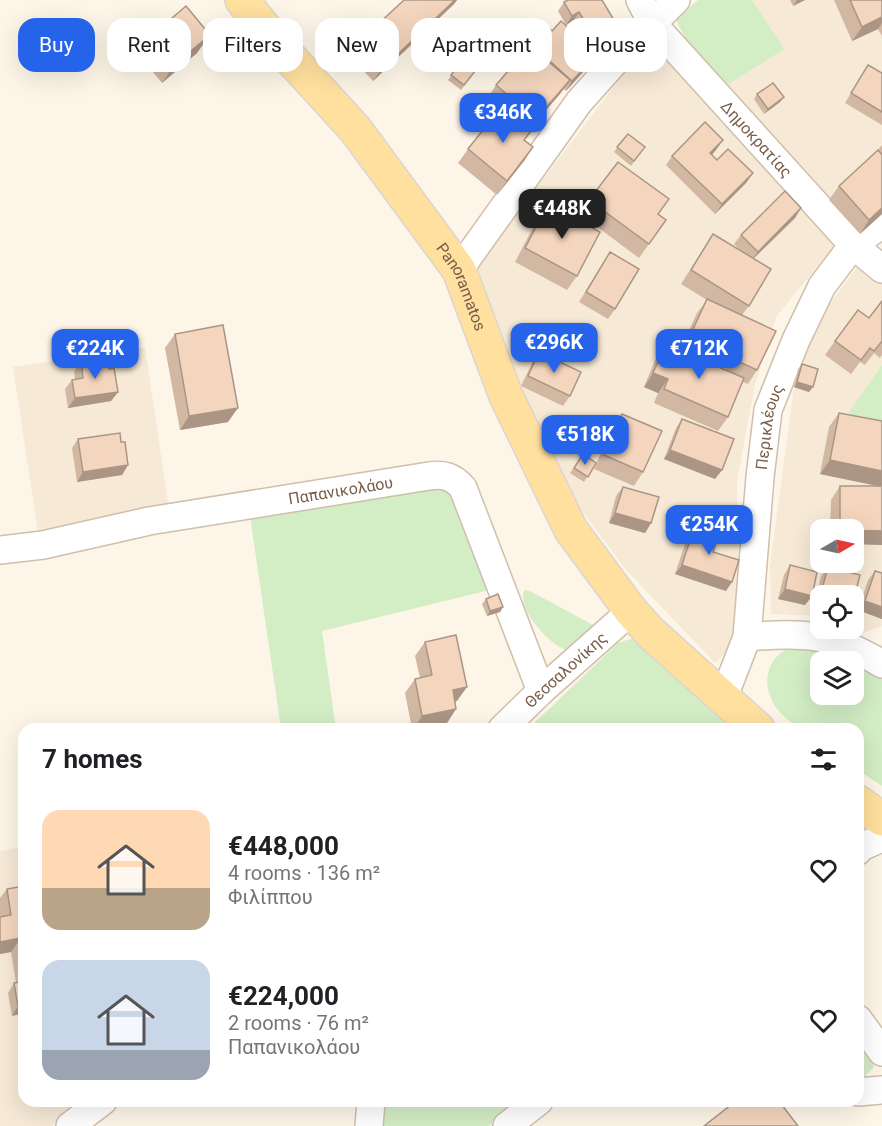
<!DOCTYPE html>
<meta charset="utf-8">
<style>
body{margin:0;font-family:Roboto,sans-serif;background:#f6f6f6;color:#202124;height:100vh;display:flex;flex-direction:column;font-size:22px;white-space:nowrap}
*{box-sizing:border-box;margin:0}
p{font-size:20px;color:#757577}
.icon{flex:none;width:33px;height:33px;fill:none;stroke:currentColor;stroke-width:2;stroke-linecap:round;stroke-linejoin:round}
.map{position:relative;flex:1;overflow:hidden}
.panel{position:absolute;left:18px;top:723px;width:846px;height:384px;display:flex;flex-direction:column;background:#fff;border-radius:18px;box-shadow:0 6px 24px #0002}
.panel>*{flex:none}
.banner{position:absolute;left:18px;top:18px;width:846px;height:54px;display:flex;gap:12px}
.needle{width:39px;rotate:81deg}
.tools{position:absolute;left:810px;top:519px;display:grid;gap:12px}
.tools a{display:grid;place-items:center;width:54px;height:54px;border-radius:12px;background:#fff;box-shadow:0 6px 24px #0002;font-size:30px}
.price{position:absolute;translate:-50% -51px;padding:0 14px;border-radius:12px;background:#2563eb;color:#fff;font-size:20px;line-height:39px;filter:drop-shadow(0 2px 3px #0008)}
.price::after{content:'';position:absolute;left:50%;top:36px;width:18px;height:14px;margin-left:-9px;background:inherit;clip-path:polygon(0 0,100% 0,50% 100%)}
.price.current{background:#222;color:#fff}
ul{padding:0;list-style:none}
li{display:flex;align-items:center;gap:18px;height:150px;padding:0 24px}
li span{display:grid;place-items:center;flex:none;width:168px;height:120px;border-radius:18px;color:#555}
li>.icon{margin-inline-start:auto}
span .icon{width:72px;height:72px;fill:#fffc;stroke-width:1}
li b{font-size:26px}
h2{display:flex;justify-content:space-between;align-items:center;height:72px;padding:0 24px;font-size:26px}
.tag{padding:0 21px;border-radius:18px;background:#fff;box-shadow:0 6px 24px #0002;font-size:21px;line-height:54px}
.tag.current{background:#2563eb;color:#fff}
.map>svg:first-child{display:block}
.residential{fill:#f6e9d6;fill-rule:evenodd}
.green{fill:#d3edc5;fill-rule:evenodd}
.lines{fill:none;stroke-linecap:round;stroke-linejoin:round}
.minor-casing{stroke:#d1beac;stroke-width:30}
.major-casing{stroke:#dcd5d0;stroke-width:36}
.minor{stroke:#fff;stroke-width:27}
.major{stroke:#ffe09e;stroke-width:33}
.wall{fill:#d2b8a3;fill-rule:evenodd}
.shaded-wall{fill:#ab9685}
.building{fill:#f4d6be;stroke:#ab9685;stroke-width:1.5}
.labels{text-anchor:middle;stroke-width:4.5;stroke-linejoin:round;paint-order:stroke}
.street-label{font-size:16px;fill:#7a5d4a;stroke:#fffaef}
</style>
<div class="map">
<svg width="882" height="1126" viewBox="0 0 882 1126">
<rect width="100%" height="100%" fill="#fdf6e8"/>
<!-- residential -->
<g class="residential">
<path d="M752,0H882V216L860,234L727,85L783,49Z"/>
<path d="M651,38L835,245L776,317L755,385L737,481L740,640L715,663L627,571L560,482L469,276Z"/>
<path d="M861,261L882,278V365L848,413L882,429V626L863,633L854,628V596H820V616L771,614L770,565L794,387L805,345L825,311ZM820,530H854V562H820Z"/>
<path d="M145,347L169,510L38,532L13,367Z"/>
<path d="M24,847V1101H83L51,1126H0V851Z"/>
</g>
<!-- green -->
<g class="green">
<path d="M698,0H752L784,49L727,85L686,39L676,20Z"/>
<path d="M882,365V429L848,413Z"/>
<path d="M440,484L456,486L498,588L322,631L336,729H281L250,516Z"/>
<path d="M524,590L530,591L595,626L566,650C549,644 517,610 524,590Z"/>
<path d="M633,638L655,661L735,729H528L618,643Z"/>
<path d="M817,641C841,647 861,660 882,672V786L858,770V729C841,729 818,732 802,729C797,728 792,722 787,719C766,703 758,670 782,652C793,645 805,643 817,641ZM820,662H854V694H820Z"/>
<path d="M858,1038L872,1061L874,1067L864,1077L859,1079Z"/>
<path d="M381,1101H523L489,1126H379Z"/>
</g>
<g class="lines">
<!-- minor casing -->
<g class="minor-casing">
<g id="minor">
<path id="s1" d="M640,0L652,23L853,245L882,269"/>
<path d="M459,270L579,102L620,56L676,0"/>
<path id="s2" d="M0,550L43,545L149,521L429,476C443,474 453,476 463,488L541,691"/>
<path d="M747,637C804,632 831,633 882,664"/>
<path id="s3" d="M723,699L747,637L760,477L768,410L796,340L822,286L853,245L882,224"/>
<path id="s4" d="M502,729L541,691L631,611"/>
<path d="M858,851L861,847L882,838"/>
<path d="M858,1019L882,1052"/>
<path d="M858,1092L882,1090"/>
<path d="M70,1126L103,1101"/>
<path d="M369,1126L371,1101"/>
<path d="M507,1126L539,1101"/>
</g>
</g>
<!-- major casing -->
<g class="major-casing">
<g id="major">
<path id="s5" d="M242,0L279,46L355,129L459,270L506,396L571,530L631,611L651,633L758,729"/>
<path d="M858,802L882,819"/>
</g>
</g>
<!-- minor -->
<use href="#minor" class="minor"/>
<!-- major -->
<use href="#major" class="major"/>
</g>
<!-- wall -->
<g class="wall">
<path d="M404,0H457L454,4L373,81L345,51L352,42L375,27Z"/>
<path d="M790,0H805L793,6Z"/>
<path d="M834,0H882V36L878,29L852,41Z"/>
<path d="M564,2L614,20L607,30L585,42L573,21L566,25L558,11Z"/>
<path d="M552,31L584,42L578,50L584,71L566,91L564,89L529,130L531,131L524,140L533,147L524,161L497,195L458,163L468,149L499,110L487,99L496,85L531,44Z"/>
<path d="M151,36L197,53L162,83L138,54Z"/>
<path d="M463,60L476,70L461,90L448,80Z"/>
<path d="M868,65L882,73V125L845,103Z"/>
<path d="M757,94L784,97L780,102L764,114L754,99Z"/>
<path d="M628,134L645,147L631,166L614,152Z"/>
<path d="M882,145V214L860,234L829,200L839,186L878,150Z"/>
<path d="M716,150L712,155L717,160L753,173L746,183L715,214L666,165L672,156Z"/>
<path d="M618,162L658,214L666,220L639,258L580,214Z"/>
<path d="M548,204L577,276L567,290L515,262L538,218Z"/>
<path d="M801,208L795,218L754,258L749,306L742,315L757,370L748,384L743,382L728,417L718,431L654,403L658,393L644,387L656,358L666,344L680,350L697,313L707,300L681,284L704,248L713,234L741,251L734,244L741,235ZM719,356L729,361L725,370L714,365Z"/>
<path d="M610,252L615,309L608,319L579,302Z"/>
<path d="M882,301V355L880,358L874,353L865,365L860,362L851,374L825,355L835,341L869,318Z"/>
<path d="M175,334L228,422L180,430L165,348Z"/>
<path d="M539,352L570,396L563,406L521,386L533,361Z"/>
<path d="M81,362L109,369L118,392L111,401L68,408L65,389L72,380L75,379L74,372Z"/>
<path d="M802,364L809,392L794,387L798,369Z"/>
<path d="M839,413L882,421V545L854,544V530H830L831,500L840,486H881L820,474L829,427Z"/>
<path d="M622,414L643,472L634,486L594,469L612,428Z"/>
<path d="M682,419L722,470L715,479L664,459L676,428Z"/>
<path d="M78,439L121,442L128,465L122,475L77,482L72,448Z"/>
<path d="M583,454L596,463L584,482L570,473Z"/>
<path d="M623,487L651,523L645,533L609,523L616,496Z"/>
<path d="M695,525L713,552L726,591L675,574L688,535Z"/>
<path d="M790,565L812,596L805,605L778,599L784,575Z"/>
<path d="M828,567L820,607L814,606L821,576Z"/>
<path d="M875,571L882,619L858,610L868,580Z"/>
<path d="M486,599L503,607L500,612L487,616L482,604Z"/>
<path d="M425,642L457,701H455L456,709L447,723L418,729H412L405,693L415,679L420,678L415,656Z"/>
<path d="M24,886V1013L12,1016L8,993L14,983H16L11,952L0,954V898L7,889Z"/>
</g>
<!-- shaded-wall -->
<g class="shaded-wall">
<path d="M455,0H457L454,4L373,81L380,71Z"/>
<path d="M797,0H805L793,6Z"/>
<path d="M579,12L573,21L566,25L572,16Z"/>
<path d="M882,17V23L878,29L852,41L862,27Z"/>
<path d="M614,20L607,30L585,42L592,33Z"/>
<path d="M210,35L197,53L162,83L174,65Z"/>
<path d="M591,61L584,71L566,91L572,81Z"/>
<path d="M570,80L560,94L526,133L536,119Z"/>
<path d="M784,97L780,102L764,114L768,109Z"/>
<path d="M723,140L716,150L704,163L710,153Z"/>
<path d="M533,147L524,161L497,195L507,181Z"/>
<path d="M753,173L746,183L715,214L722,204Z"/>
<path d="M801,208L795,218L751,261L758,252Z"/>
<path d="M882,208V214L860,234L869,220Z"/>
<path d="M653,373L668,379L658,393L644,387Z"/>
<path d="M797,382L813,387L809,392L794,387Z"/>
<path d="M118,392L111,401L68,408L75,398Z"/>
<path d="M238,408L228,422L180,430L189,416Z"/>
<path d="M670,450L722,470L715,479L664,459Z"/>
<path d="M830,460L882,471V487L820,474Z"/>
<path d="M128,465L122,475L77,482L83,472Z"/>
<path d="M615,513L651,523L645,533L609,523Z"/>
<path d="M854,530L882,531V545L854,544Z"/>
<path d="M682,565L732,582L726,591L675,574Z"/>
<path d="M785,589L812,596L805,605L778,599Z"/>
<path d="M820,596V607L814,606Z"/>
<path d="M865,601L882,607V619L858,610Z"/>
<path d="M503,607L500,612L487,616L490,611Z"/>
<path d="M467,687L457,701L443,704L453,690Z"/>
<path d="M456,709L447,723L418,729H413L422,716Z"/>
<path d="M21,938L11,952L0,954V942Z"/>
<path d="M24,1005V1013L12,1016L18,1006Z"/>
</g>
<!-- building -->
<g class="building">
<path d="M404,0H455L380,71L352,42L371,24L375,27Z"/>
<path d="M568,0H602L614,20L592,33L579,12L572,16L564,2Z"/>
<path d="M850,0H882V17L862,27Z"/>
<path d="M186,6L210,35L174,65L151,36Z"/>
<path d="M561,21L584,42L578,49L591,61L572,81L531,44L547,26L552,31Z"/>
<path d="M530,46L570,80L536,119L496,85Z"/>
<path d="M463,60L476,70L464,85L451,75Z"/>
<path d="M868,65L882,73V112L851,93Z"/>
<path d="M773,83L784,97L768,109L757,94Z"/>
<path d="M501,107L531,131L524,140L533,147L507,181L468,149Z"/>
<path d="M705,122L723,140L710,153L717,160L728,149L753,173L722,204L672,156Z"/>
<path d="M628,134L645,147L634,161L617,147Z"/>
<path d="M878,150L882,155V208L869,220L839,186Z"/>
<path d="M618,162L669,199L658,214L666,220L649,244L589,200Z"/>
<path d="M785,191L801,208L758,252L741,235Z"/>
<path d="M548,204L600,232L577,276L525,248Z"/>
<path d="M713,234L771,269L749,306L691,270Z"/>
<path d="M610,252L639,269L615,309L586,292Z"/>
<path d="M707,299L776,331L757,370L733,359L739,347L727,342L722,353L689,338Z"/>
<path d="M882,301V341L874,351L870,348L861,360L835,341L858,310L869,318Z"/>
<path d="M223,325L238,408L189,416L175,334Z"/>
<path d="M666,344L744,378L728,417L664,389L668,379L653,373Z"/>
<path d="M539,352L581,372L570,396L528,376Z"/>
<path d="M107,359L109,369L114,368L118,392L75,398L72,380L83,378L81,362Z"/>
<path d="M802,364L818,369L813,387L797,382Z"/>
<path d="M839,413L882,421V471L830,460Z"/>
<path d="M622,414L662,431L643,472L604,455Z"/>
<path d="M682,419L734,439L722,470L670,450Z"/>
<path d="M120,433L121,442H125L128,465L83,472L78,439Z"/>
<path d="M583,454L596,463L588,477L574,468Z"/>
<path d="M840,486H882V531L840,530Z"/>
<path d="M623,487L659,497L651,523L615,513Z"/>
<path d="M695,525L719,533L713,552L739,560L732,582L682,565Z"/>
<path d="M790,565L817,572L812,596L785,589Z"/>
<path d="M828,567L860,575L854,598V596H820Z"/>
<path d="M875,571L882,573V607L865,601Z"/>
<path d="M498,594L503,607L490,611L486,599Z"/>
<path d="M456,635L467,687L453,690L456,709L422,716L415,679L432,675L425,642Z"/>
<path d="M24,886V957L21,938L0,942V917L11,915L7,889Z"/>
<path d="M24,981V1005L18,1006L14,983Z"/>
<path d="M736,1101H779L798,1126H704Z"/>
</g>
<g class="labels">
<!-- street labels -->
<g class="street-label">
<text dy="6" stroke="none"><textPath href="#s1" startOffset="182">Δημοκρατίας</textPath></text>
<text dy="6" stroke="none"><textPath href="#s5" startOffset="363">Panoramatos</textPath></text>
<text dy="6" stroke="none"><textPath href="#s3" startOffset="278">Περικλέους</textPath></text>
<text dy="6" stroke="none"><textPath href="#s2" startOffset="346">Παπανικολάου</textPath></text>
<text dy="6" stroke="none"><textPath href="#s4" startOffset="87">Θεσσαλονίκης</textPath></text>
</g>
</g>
</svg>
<div class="tools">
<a><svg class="needle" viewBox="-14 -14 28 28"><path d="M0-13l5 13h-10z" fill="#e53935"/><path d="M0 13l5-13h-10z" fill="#757577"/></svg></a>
<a><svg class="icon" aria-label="locate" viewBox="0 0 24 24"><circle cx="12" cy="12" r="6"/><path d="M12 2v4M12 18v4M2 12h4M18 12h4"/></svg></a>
<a><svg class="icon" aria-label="layers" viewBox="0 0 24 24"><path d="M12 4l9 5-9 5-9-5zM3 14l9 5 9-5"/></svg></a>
</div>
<b class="price" style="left:503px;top:144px">€346K</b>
<b class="price current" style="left:562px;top:240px">€448K</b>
<b class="price" style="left:554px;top:374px">€296K</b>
<b class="price" style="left:95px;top:380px">€224K</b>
<b class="price" style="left:699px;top:380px">€712K</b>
<b class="price" style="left:585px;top:466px">€518K</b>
<b class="price" style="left:709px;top:556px">€254K</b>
<div class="banner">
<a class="tag current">Buy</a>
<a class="tag">Rent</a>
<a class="tag">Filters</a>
<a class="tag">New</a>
<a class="tag">Apartment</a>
<a class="tag">House</a>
</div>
<section class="panel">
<h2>7 homes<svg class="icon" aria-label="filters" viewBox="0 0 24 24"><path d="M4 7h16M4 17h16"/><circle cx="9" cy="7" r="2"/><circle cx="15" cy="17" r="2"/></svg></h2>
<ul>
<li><span style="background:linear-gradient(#ffd9b3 65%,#b9a48a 0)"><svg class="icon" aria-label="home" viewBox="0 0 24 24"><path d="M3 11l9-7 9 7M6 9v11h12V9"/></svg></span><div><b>€448,000</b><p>4 rooms · 136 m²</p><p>Φιλίππου</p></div><svg class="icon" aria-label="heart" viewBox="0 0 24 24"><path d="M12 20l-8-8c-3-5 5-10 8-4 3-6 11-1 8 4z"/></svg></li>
<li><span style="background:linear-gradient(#c9d6e8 75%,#9aa5b1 0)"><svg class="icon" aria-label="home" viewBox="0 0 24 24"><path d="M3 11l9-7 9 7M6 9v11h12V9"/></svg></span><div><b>€224,000</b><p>2 rooms · 76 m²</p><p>Παπανικολάου</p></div><svg class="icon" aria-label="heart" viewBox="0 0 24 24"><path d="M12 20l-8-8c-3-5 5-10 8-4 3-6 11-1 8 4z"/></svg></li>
</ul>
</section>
</div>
